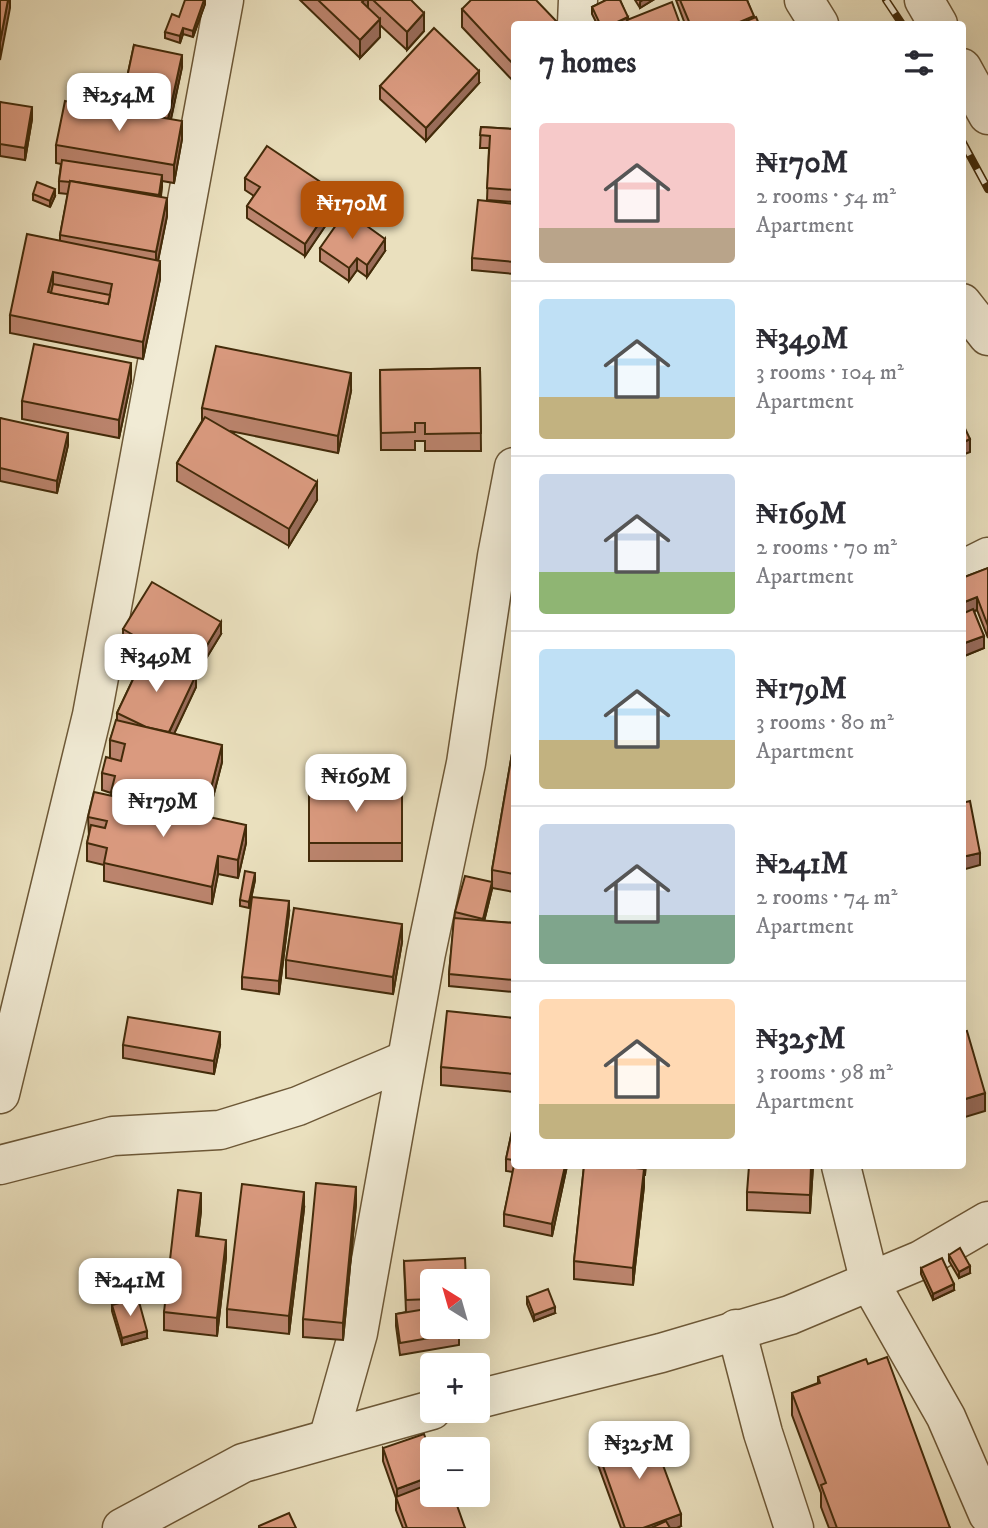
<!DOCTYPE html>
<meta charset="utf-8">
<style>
body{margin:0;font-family:"IM FELL DW Pica",serif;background:#f2f2f3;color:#2b2b33;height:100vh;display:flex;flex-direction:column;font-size:26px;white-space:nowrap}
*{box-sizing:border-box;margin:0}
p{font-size:23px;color:#7c7c81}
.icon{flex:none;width:38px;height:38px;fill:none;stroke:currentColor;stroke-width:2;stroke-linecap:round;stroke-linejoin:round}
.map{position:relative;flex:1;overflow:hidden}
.side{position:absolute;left:511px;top:21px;width:455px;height:1148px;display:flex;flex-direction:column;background:#fff;border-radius:7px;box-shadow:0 7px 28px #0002}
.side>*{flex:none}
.needle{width:46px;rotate:323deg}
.fabs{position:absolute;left:420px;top:1269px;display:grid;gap:14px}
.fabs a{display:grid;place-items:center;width:70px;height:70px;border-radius:7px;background:#fff;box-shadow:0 7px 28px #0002;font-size:35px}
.price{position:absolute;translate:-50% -60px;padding:0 16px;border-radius:14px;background:#fff;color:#222;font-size:23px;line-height:46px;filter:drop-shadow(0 2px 4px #0008)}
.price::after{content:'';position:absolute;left:50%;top:42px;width:21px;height:16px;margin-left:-10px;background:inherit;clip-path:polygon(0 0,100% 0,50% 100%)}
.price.current{background:#b45309;color:#fff}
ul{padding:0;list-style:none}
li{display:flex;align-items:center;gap:21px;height:175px;padding:0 28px}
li+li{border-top:2px solid #e1e1e2}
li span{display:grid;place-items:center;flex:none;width:196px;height:140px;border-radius:7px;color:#555}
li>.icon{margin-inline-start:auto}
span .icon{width:84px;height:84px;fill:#fffc;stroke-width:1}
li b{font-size:30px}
h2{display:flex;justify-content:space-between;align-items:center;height:84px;padding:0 28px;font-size:30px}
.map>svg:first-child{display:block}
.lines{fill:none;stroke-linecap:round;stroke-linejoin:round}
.minor-casing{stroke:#6d5837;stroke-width:41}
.minor{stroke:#f1ebd5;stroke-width:38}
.rail-casing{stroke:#432b0a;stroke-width:8}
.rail{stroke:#f1ebd5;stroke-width:5;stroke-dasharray:16;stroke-linecap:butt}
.wall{fill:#bb846d;stroke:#432b0a;stroke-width:2}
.shaded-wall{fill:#996c59;stroke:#432b0a;stroke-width:2}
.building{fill:#da9a7f;stroke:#432b0a;stroke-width:2;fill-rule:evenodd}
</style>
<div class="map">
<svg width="988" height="1528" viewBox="0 0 988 1528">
<rect width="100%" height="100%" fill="#eae0be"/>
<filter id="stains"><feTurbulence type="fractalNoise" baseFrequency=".00286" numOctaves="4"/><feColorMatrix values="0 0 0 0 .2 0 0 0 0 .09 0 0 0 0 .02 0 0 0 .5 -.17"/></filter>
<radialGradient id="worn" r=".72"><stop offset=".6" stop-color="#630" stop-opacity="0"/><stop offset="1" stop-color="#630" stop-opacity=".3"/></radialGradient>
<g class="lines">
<!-- minor casing -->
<g class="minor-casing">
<g id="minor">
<path d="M804,0L819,24"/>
<path d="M924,0L938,24"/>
<path d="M577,24L578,0"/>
<path d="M962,68L988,115"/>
<path d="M962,303L988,336"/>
<path d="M962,570L988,557"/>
<path d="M0,1094L92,715L224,0"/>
<path d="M0,1165L113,1136L220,1130L298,1106L406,1060"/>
<path d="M841,1166L870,1283L946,1417L988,1514"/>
<path d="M736,1329L763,1433L794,1528"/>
<path d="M478,1399L661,1353L790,1315L921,1260L988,1221"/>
<path d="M329,1436L358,1333L426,953L466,763L497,556L514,467"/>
<path d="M122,1528L243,1463L432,1410"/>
</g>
</g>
<!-- minor -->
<use href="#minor" class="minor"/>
<!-- rail casing -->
<g class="rail-casing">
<g id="rail">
<path d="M886,0L902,24"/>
<path d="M962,141L988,189"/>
</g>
</g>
<!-- rail -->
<use href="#rail" class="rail"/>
</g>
<!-- wall -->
<g class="wall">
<path d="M205,0V4L193,37L183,34L180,43L165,38V32L179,17Z"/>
<path d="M300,0H411L424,31L407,50L380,25V37L360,58Z"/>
<path d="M604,0H620L628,19L680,24H627V23L625,24H597L592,14V7L605,1Z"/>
<path d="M635,0H653L640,8Z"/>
<path d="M676,0H747L754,18L759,24H685Z"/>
<path d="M462,9L514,24V82L462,27Z"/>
<path d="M134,45L182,67L171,119L182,139L174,183L162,181L161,197L167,216L158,261L160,279L143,359L10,333V315L60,241V235L68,194L59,193V181L61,164L56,163V145L120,111Z"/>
<path d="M479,83L426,141L380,99V86Z"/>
<path d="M0,102L32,119L25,160L0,156Z"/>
<path d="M481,127L514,129V202L487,200L489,148H480Z"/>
<path d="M245,178L325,197L324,198L332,216L305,256L247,218V206L254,196L245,190Z"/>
<path d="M33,194L55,196L50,207L33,200Z"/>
<path d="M514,204V274L472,270V258Z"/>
<path d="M320,248L385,251L367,277L357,270L349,281L320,261Z"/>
<path d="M480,368L481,451H425V441H415V450H381L380,370Z"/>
<path d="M131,381L119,438L22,419V401Z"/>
<path d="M351,391L338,453L230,431L317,500L289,546L177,481V463L202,421V408Z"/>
<path d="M0,418L68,445L57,493L0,481Z"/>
<path d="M988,568V638L977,610L974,611L984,648L962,657V578Z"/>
<path d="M123,629L221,634L196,675V687L174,733L222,762L208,817L246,843L238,878L218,874L212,904L104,881V865L87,861V843L89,835L88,817L111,796V793L102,790V773L110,758V740L117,720V713L145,654L123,642Z"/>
<path d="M514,742V892L492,888V870Z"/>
<rect x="309" y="785" width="93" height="76"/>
<path d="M255,880L249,908L240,906V900Z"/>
<path d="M492,889L484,921L514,923V992L449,986V974L455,912Z"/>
<path d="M289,913L279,994L242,989V977Z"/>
<path d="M402,942L393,994L286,978V960Z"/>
<path d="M514,1018V1092L441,1085V1067Z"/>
<path d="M123,1045H220L214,1074L123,1058Z"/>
<path d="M514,1122V1166H567L552,1236L504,1226V1214L513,1172L506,1171V1159Z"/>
<path d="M584,1166H646L645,1175H644V1186L633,1285L574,1279V1261Z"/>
<path d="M813,1166L810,1213L747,1210V1192Z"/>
<path d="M356,1204L343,1340L303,1337V1319Z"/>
<path d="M304,1209L289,1334L227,1327V1309Z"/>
<path d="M201,1211L198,1237L226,1257L217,1336L164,1330V1312Z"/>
<path d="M949,1255L970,1273L959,1278L949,1261Z"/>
<path d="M404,1261L432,1281V1326L459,1333V1345L400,1355L396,1326V1314L406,1312Z"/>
<path d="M921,1268L954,1290L933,1300L921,1274Z"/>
<path d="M527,1297L555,1313L534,1321L527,1304Z"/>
<path d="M112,1305L147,1338L122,1345L112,1311Z"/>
<path d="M868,1364L950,1528H829L821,1507V1493L792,1415V1393L818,1383V1377Z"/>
<path d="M383,1448L432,1494L465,1528H403L396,1510V1498L383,1461Z"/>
<path d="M597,1449L681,1526L677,1528H621L597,1462Z"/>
</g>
<!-- shaded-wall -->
<g class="shaded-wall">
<path d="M8,0H10V8L0,60V42Z"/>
<path d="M204,0L205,4L193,37V31Z"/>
<path d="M364,0H368V14L362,2Z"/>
<path d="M643,0H653L640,8V2Z"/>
<path d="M424,13V31L407,50V32Z"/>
<path d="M628,17L627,23L625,24H613Z"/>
<path d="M380,19V37L360,58V40Z"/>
<path d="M183,28V34L180,43V36Z"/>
<path d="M182,55V67L168,132V120Z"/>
<path d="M479,71V83L426,141V128Z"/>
<path d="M32,107V119L25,160V148Z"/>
<path d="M182,121V139L174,183V165Z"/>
<path d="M162,175V187L159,208V195Z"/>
<path d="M325,185V197L318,207V194Z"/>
<path d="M55,189V196L50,207V201Z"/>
<path d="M167,198V216L156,270V252Z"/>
<path d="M332,204V216L305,256V244Z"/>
<path d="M385,239V251L367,277V265Z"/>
<path d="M357,258V270L349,281V268Z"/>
<path d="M160,261V279L143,359V342Z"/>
<path d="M53,272V290L50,304L48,292Z"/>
<path d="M131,363V381L119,438V420Z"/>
<path d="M351,373V391L338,453V436Z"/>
<path d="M68,433V445L57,493V481Z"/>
<path d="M970,439V452L962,455V443Z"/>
<path d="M317,482V500L289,546V529Z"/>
<path d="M977,597V610L962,615V603Z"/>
<path d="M221,622V634L196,675V687L167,749V737L192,682V670Z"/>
<path d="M984,636V648L962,657V644Z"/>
<path d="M222,745V762L204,832V815Z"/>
<path d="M965,794V806L962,807V795Z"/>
<path d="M246,825V843L238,878V860Z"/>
<path d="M980,853V865L962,870V857Z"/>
<path d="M218,856V874L212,904V887Z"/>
<path d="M255,873V880L249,908V902Z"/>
<path d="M492,882V889L483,926V919Z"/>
<path d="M289,901V913L279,994V981Z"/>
<path d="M402,924V942L393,994V977Z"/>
<path d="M220,1032V1045L214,1074V1061Z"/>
<path d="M985,1093V1111L962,1118V1100Z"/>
<path d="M565,1166H567L552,1236V1224Z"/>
<path d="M811,1166H813L810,1213V1195Z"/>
<path d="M644,1169V1186L633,1285V1268Z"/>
<path d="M356,1187V1204L343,1340V1323Z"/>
<path d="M304,1192V1209L289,1334V1316Z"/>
<path d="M201,1193V1211L196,1254V1236Z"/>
<path d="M226,1240V1257L217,1336V1318Z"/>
<path d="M970,1266V1273L959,1278V1272Z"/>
<path d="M954,1284V1290L933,1300V1294Z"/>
<path d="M555,1307V1313L534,1321V1315Z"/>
<path d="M147,1331V1338L122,1345V1338Z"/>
<path d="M432,1476V1488L397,1501V1489Z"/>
<path d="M681,1514V1526L677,1528H643Z"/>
</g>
<!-- building -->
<g class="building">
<path d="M0,0H8L0,42Z"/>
<path d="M185,0H204L193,31L183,28L180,36L165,32L172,14L179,17Z"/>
<path d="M318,0H364L362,2L380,19L360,40Z"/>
<path d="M373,0H411L424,13L407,32Z"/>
<path d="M471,0H536L559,24H514V65L462,9Z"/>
<path d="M606,0H620L628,17L613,24H600L592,7Z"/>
<path d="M680,0H747L754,16L735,24H690Z"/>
<path d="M672,2L680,24H629L627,20Z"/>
<path d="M756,17L759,24H739Z"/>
<path d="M434,28L479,71L426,128L380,86Z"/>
<path d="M134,45L182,55L168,119L120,110Z"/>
<path d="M65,101L182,121L174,165L56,145Z"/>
<path d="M0,102L32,107L25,148L0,144Z"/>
<path d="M481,127L514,129V190L487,188L490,136L480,135Z"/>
<path d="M267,146L325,185L318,194L332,204L305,244L247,206L260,187L245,178Z"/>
<path d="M62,160L162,175L159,195L70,181V182L59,181Z"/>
<path d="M70,181L167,198L156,252L60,235Z"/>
<path d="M37,182L55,189L50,201L33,194Z"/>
<path d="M478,200L514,204V262L472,258Z"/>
<path d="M346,211L385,239L367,265L357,258L349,268L320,248Z"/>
<path d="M27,234L160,261L143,342L10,315ZM53,272L112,284L108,304L48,292Z"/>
<path d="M53,284L110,295L108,304L51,293Z"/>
<path d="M34,344L131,363L119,420L22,401Z"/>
<path d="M216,346L351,373L338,436L202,408Z"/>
<path d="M480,368L481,433L425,434V423H415V432L381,433L380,370Z"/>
<path d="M205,417L317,482L289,529L177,463Z"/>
<path d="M0,418L68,433L57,481L0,468Z"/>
<path d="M962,422L970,439L962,443Z"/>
<path d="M988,568V626L977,597L962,603V578Z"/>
<path d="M152,582L221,622L192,670L123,629Z"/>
<path d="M973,609L984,636L962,644V614Z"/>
<path d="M146,652L196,675L169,732L146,727L117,713Z"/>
<path d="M116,720L222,745L204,815L111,792L115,776L102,773L106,757L121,761L125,744L110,740Z"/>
<path d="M514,742V874L492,870Z"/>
<rect x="309" y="785" width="93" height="58"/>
<path d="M94,792L246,825L238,860L218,856L212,887L104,863L107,848L87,843L91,825L105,828L107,821L88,817Z"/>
<path d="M970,801L980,853L962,857V803Z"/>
<path d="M245,871L255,873L249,902L240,900Z"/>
<path d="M465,876L492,882L483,919L455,912Z"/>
<path d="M252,897L289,901L279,981L242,977Z"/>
<path d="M294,908L402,924L393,977L286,960Z"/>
<path d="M454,918L514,923V980L449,974Z"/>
<path d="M447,1011L514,1018V1074L441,1067Z"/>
<path d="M128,1017L220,1032L214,1061L123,1045Z"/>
<path d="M967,1031L985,1093L962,1100V1032Z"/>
<path d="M514,1122V1160L506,1159Z"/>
<path d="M514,1165L565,1166L552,1224L504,1214Z"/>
<path d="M584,1166H618L644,1169L633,1268L574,1261Z"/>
<path d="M749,1166H811L810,1195L747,1192Z"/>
<path d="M316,1183L356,1187L343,1323L303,1319Z"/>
<path d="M242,1184L304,1192L289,1316L227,1309Z"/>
<path d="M178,1190L201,1193L196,1236L226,1240L217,1318L164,1312Z"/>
<path d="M960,1248L970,1266L959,1272L949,1255Z"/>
<path d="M465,1258L466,1281H432V1299L406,1300L404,1261Z"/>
<path d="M942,1258L954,1284L933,1294L921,1268Z"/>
<path d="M548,1289L555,1307L534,1315L527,1297Z"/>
<path d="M138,1298L147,1331L122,1338L112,1305Z"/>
<path d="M432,1308V1326H458L459,1333L400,1343L396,1314Z"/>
<path d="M887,1357L950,1528H837L821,1485L826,1483L792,1393L820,1383L818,1377L866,1359L868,1364Z"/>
<path d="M650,1430L681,1514L643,1528H625L597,1449Z"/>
<path d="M424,1434L432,1457V1476L397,1489L383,1448Z"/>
<path d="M432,1483V1494H453L465,1528H407L396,1497Z"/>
<path d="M289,1513L296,1528H259V1526Z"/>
<path d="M666,1521L670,1528H651Z"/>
</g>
<rect width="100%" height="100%" filter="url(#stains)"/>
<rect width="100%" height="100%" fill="url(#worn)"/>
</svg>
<div class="fabs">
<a><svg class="needle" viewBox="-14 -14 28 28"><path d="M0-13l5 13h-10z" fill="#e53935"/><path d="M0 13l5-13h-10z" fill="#7c7c81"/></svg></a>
<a>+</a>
<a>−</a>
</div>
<b class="price" style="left:119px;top:133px">₦254M</b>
<b class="price current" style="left:352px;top:241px">₦170M</b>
<b class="price" style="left:156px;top:694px">₦349M</b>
<b class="price" style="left:356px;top:814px">₦169M</b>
<b class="price" style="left:163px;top:839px">₦179M</b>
<b class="price" style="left:130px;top:1318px">₦241M</b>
<b class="price" style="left:639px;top:1481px">₦325M</b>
<section class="side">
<h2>7 homes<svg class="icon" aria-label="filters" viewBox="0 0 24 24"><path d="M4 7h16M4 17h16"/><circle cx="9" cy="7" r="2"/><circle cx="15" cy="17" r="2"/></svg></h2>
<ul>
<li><span style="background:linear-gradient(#f6c9c9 75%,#b9a48a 0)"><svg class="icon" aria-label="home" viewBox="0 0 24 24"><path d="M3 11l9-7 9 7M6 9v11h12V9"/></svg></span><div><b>₦170M</b><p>2 rooms · 54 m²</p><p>Apartment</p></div></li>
<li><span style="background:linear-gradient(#bfe0f5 70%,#c2b280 0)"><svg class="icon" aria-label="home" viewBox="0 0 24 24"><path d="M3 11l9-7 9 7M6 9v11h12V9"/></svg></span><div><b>₦349M</b><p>3 rooms · 104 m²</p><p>Apartment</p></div></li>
<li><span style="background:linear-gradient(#c9d6e8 70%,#8fb573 0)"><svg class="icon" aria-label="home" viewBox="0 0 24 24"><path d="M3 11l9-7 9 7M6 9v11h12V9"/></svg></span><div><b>₦169M</b><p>2 rooms · 70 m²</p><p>Apartment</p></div></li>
<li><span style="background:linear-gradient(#bfe0f5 65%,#c2b280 0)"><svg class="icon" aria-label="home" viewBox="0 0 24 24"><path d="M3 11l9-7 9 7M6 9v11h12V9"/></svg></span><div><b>₦179M</b><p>3 rooms · 80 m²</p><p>Apartment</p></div></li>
<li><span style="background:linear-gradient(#c9d6e8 65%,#7fa58c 0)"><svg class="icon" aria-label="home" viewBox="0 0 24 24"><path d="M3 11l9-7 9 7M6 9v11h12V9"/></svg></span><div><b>₦241M</b><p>2 rooms · 74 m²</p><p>Apartment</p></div></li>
<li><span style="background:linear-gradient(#ffd9b3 75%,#c2b280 0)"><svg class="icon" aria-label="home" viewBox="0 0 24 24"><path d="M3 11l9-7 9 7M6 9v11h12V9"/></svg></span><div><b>₦325M</b><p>3 rooms · 98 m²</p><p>Apartment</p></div></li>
</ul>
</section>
</div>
